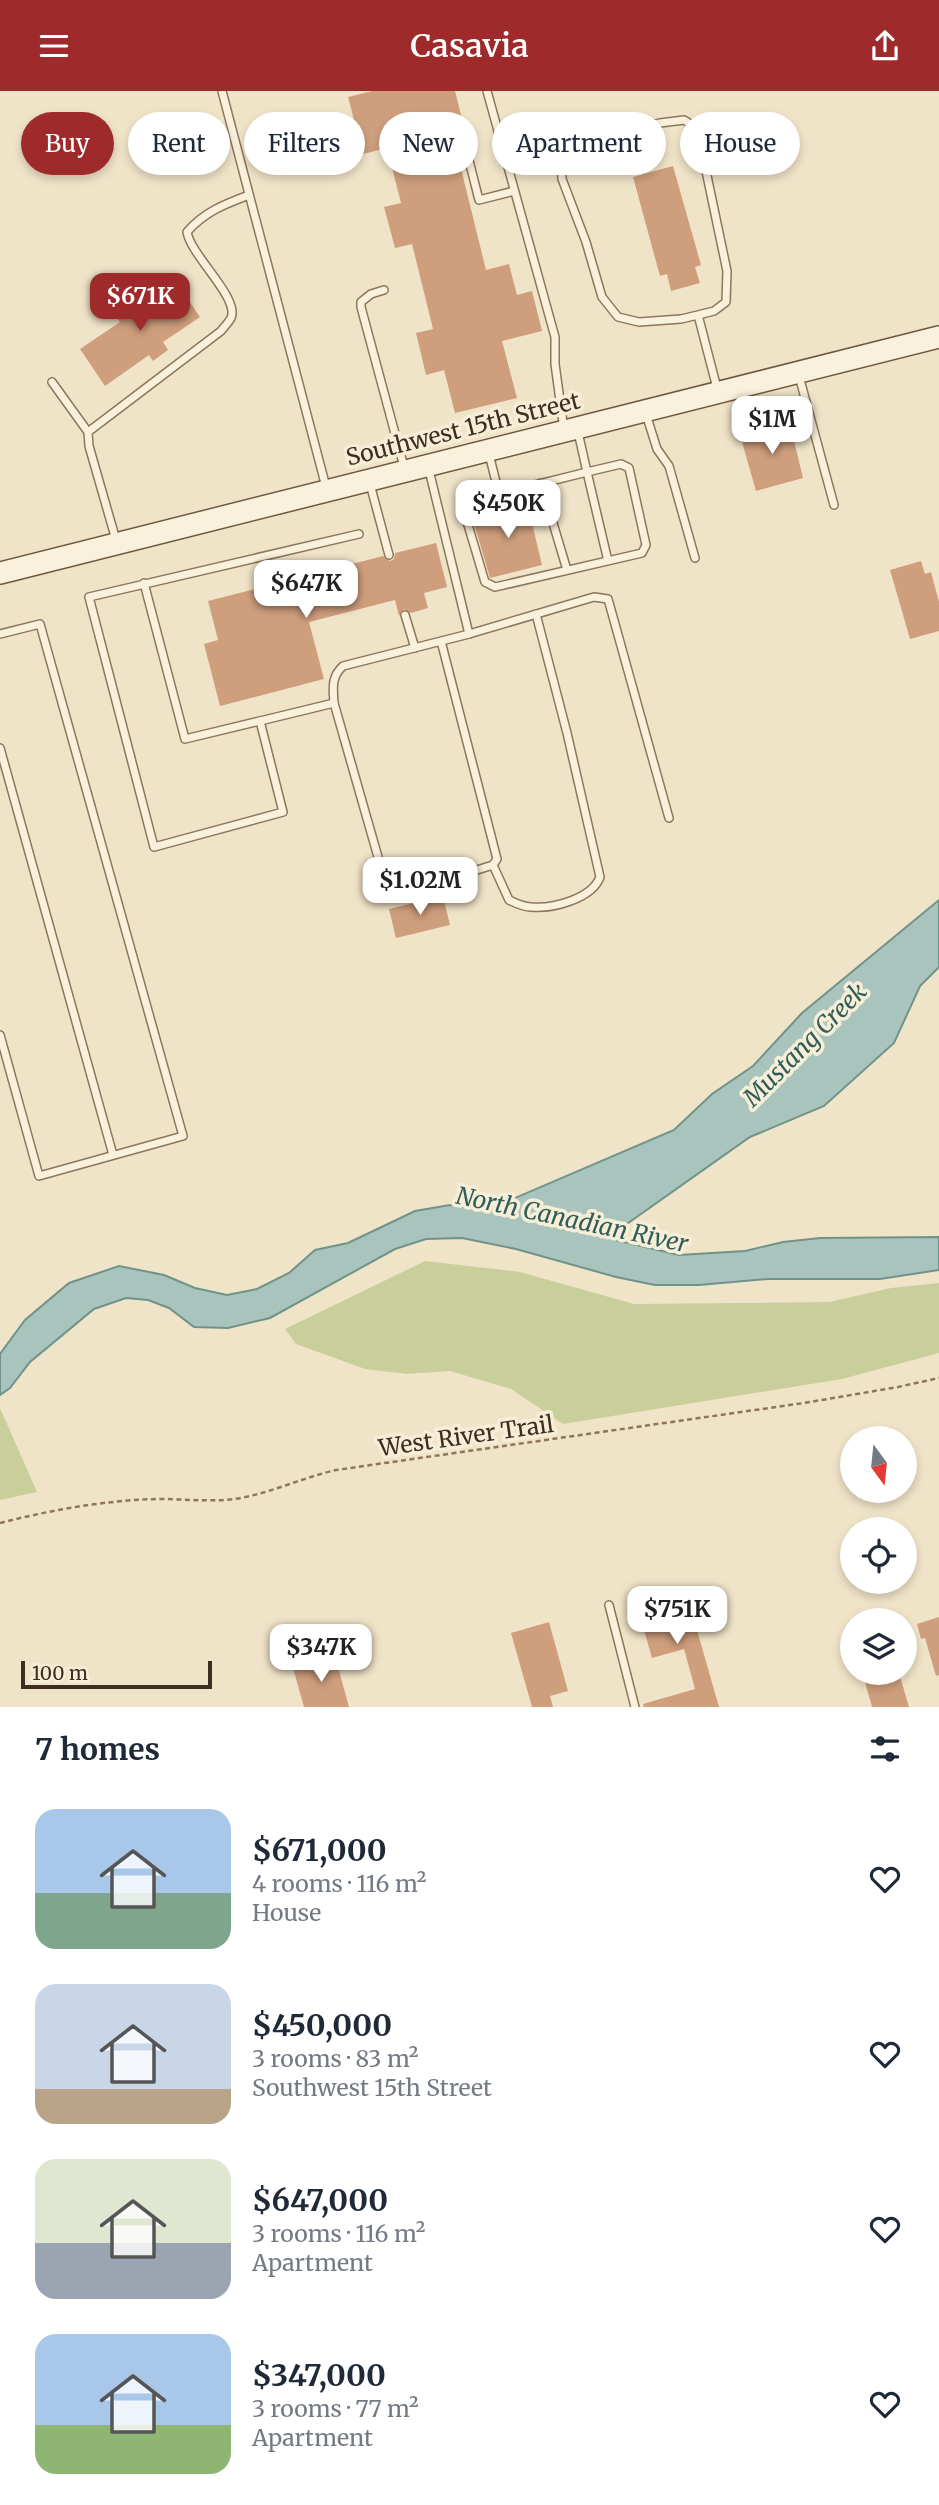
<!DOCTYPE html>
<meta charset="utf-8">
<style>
body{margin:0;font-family:Merriweather,serif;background:#f6f6f7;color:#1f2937;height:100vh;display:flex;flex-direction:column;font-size:26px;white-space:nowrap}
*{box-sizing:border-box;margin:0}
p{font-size:23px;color:#747a83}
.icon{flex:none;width:38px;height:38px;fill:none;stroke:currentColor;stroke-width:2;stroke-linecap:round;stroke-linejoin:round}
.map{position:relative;height:1616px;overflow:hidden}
.panel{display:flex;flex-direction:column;background:#fff;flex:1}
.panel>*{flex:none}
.top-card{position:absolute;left:21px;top:21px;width:898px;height:63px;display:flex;gap:14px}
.needle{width:46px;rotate:165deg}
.controls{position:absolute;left:840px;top:1335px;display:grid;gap:14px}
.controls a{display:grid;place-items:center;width:77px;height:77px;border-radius:50%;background:#fff;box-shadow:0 4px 10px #0003;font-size:35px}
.scale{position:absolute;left:21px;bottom:18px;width:191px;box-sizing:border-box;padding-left:7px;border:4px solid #3d2e20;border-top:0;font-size:19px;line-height:24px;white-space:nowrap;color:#3d2e20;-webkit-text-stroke:5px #f7eed8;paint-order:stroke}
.price{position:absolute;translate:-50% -60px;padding:0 16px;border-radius:14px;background:#fff;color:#222;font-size:23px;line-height:46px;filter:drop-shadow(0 2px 4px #0008)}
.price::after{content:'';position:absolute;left:50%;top:42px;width:21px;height:16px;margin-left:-10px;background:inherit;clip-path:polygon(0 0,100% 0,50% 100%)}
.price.current{background:#9e2a2b;color:#fff}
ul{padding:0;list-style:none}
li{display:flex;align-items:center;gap:21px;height:175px;padding:0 35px}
li span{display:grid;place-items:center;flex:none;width:196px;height:140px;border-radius:21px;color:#555}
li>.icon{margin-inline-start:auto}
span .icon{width:84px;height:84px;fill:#fffc;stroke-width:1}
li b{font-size:30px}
h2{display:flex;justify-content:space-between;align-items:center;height:84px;padding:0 35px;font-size:30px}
.tag{padding:0 24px;border-radius:32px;background:#fff;box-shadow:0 4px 10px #0003;font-size:24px;line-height:63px}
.tag.current{background:#9e2a2b;color:#fff}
header{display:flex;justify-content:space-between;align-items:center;height:91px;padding:0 35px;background:#9e2a2b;color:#fff;font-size:32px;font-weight:600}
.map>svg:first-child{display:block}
.green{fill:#c9cf9b}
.water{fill:#a9c4bc;stroke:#6f938a;stroke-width:2}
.building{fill:#cf9f7d}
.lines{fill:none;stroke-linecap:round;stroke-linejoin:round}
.service-casing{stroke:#8d765c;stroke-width:10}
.secondary-casing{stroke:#6f573f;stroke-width:24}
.path{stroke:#8d765c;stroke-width:2.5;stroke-dasharray:5 3.5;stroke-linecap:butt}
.service{stroke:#faf1dc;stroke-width:7}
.secondary{stroke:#faf1dc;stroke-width:21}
.labels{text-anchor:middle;stroke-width:7;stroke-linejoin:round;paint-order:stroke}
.street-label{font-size:23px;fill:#3d2e20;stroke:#f7eed8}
.water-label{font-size:24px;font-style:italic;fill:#2f5d5a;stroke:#f7eed8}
</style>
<header><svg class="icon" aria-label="menu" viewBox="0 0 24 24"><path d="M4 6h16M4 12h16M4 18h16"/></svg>Casavia<svg class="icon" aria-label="share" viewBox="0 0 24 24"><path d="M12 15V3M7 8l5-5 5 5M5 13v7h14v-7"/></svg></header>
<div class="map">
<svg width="939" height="1616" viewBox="0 0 939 1616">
<rect width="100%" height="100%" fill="#f0e4c8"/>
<!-- green -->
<g class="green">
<path d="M425,1170L520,1181L634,1213L829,1211L891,1197L939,1192V1262L842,1288L563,1333L511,1298L450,1280L407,1283L365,1278L296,1253L285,1238Z"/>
<path d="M0,1317L37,1401L0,1409Z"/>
</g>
<!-- water -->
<path class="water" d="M939,809V876L920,895L894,952L824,1015L750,1046L607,1147L679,1164L745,1160L783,1151L820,1147L939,1146V1179L880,1188H768L699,1194H655L616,1186L516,1158L462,1147L426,1148L395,1158L270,1227L228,1237L194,1236L169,1217L148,1209L126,1207L94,1218L30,1271L10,1297L0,1304V1263L25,1229L69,1192L119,1175L164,1184L195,1197L227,1204L257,1198L289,1182L315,1159L348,1152L415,1120L450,1114L487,1119L674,1039L712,1003L753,975L802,922Z"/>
<!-- building -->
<g class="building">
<path d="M372,0H455L464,36L452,41L486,179L509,173L517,204L532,200L542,240L502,250L517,307L455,322L444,279L426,284L416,242L433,238L412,153L395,157L384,116L401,112L387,57L363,63L348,6Z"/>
<path d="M673,75L701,174L695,176L700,192L671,200L667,183L660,185L633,86Z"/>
<path d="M175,189L200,226L163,251L168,259L153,270L149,264L105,295L80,258L120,231L114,223L129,212L133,218Z"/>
<path d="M789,329L803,387L756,400L740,344Z"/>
<path d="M509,413L510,419L528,415L542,474L490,487L473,429L487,425L485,419Z"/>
<path d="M436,452L447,496L424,502L428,517L411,522L404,518L399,525L395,509L309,531L324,588L220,615L204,553L218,549L208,510L383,465L390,470L394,468L395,462Z"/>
<path d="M921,470L925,483L931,481L939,511V540L910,548L890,479Z"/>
<path d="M443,805L450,834L396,847L389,818Z"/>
<path d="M685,1497L719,1616H644L643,1613L695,1598L684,1558L652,1567L636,1511Z"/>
<path d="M939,1526V1584L936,1585L925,1547L921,1548L917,1533Z"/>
<path d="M549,1531L568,1600L550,1605L553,1616H532L511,1542Z"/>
<path d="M335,1565L349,1616H304L293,1577Z"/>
<path d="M871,1582H899L909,1616H872L863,1584Z"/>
</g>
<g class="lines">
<!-- service casing -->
<g class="service-casing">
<g id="service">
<path d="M222,0L326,396"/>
<path d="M487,0L555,246V273L564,339"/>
<path d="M462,42L479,109L514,100"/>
<path d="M384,199L371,203L361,211V216L404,376"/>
<path d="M698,224L681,228L639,231L618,226L602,206L586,151L562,88L561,72L568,57L580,51L660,32L684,29L697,37L727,180L726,211L714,220L698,224L718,301"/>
<path d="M799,285L834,414"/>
<path d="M52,291L88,341"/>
<path d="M646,323L657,358L669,375L695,467"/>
<path d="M489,363L499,403L587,381L578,341"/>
<path d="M428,375L469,543L343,575C331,586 333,597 334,612L386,794L393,800L403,802L493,774L497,768L441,550"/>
<path d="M541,392L567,479"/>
<path d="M370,393L389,464"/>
<path d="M499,403L466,410L463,417L485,491L495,496L642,462L646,454L629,377L621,373L587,381L608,470"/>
<path d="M116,449L89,355L88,341L221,240C224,236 229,231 231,227C240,207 191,165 187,141C204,121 225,113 249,104"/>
<path d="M144,492L185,648L260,630L283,721L154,756L89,506L359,443"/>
<path d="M405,524L415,557"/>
<path d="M0,543L40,533L183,1045L39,1085L0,944"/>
<path d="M469,543L594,506L608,508L669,727"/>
<path d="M260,630L334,612"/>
<path d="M0,657L113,1064"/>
<path d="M493,774L509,809C515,812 523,816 531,816C552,818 592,808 600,786L567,642L536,523"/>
<path d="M609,1514L635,1616"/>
</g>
</g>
<!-- secondary casing -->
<g class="secondary-casing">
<path id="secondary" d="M0,482L939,246"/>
</g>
<!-- path -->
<path class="path" d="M0,1432C51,1419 106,1409 159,1408C184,1408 208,1411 234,1408C269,1403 301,1387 336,1379L804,1312L898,1296L939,1287"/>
<!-- service -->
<use href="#service" class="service"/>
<!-- secondary -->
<use href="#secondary" class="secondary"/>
</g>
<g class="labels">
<!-- street labels -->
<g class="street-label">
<text transform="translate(463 338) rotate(-14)" y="8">Southwest 15th Street</text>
<text transform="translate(466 1345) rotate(-8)" y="8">West River Trail</text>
</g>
<!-- water labels -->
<g class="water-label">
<text transform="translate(805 954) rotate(-45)" y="8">Mustang Creek</text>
<text transform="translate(572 1129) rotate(12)" y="8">North Canadian River</text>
</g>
</g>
</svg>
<div class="controls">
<a><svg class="needle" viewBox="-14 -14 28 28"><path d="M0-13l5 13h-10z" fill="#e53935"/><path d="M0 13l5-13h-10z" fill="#747a83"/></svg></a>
<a><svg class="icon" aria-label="locate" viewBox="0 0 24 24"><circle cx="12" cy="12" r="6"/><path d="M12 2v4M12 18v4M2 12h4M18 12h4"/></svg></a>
<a><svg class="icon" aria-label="layers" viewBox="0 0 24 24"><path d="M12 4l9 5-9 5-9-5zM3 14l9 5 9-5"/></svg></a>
</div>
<div class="scale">100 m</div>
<b class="price current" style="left:140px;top:242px">$671K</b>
<b class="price" style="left:772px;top:365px">$1M</b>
<b class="price" style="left:508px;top:449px">$450K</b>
<b class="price" style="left:306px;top:529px">$647K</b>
<b class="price" style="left:420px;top:826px">$1.02M</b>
<b class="price" style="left:677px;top:1555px">$751K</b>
<b class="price" style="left:321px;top:1593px">$347K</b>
<div class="top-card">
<a class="tag current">Buy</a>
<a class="tag">Rent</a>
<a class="tag">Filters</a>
<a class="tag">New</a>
<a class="tag">Apartment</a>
<a class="tag">House</a>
</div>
</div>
<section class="panel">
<h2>7 homes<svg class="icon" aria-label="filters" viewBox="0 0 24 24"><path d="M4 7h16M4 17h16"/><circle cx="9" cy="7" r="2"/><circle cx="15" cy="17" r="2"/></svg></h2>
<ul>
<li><span style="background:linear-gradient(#a9c7e8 60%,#7fa58c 0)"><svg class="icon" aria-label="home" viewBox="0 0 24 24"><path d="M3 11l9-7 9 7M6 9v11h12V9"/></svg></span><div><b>$671,000</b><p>4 rooms · 116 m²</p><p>House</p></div><svg class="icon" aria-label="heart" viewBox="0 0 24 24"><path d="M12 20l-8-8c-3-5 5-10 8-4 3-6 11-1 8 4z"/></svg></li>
<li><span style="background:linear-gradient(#c9d6e8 75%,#b9a48a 0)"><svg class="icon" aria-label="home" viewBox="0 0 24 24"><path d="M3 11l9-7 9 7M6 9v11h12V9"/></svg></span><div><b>$450,000</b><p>3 rooms · 83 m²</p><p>Southwest 15th Street</p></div><svg class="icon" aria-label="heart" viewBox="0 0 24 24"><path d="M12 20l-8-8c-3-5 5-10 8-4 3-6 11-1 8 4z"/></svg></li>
<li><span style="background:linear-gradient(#dfe7d0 60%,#9aa5b1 0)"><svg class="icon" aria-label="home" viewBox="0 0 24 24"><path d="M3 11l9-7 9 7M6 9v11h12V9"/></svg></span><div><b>$647,000</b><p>3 rooms · 116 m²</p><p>Apartment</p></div><svg class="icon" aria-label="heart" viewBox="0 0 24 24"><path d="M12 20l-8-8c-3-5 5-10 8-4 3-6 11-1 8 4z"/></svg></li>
<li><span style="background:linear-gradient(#a9c7e8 65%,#8fb573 0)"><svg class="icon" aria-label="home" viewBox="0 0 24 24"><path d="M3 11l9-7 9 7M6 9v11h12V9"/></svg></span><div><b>$347,000</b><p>3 rooms · 77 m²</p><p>Apartment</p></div><svg class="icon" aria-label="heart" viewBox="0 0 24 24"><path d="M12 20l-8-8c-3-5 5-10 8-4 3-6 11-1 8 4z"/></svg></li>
</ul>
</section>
